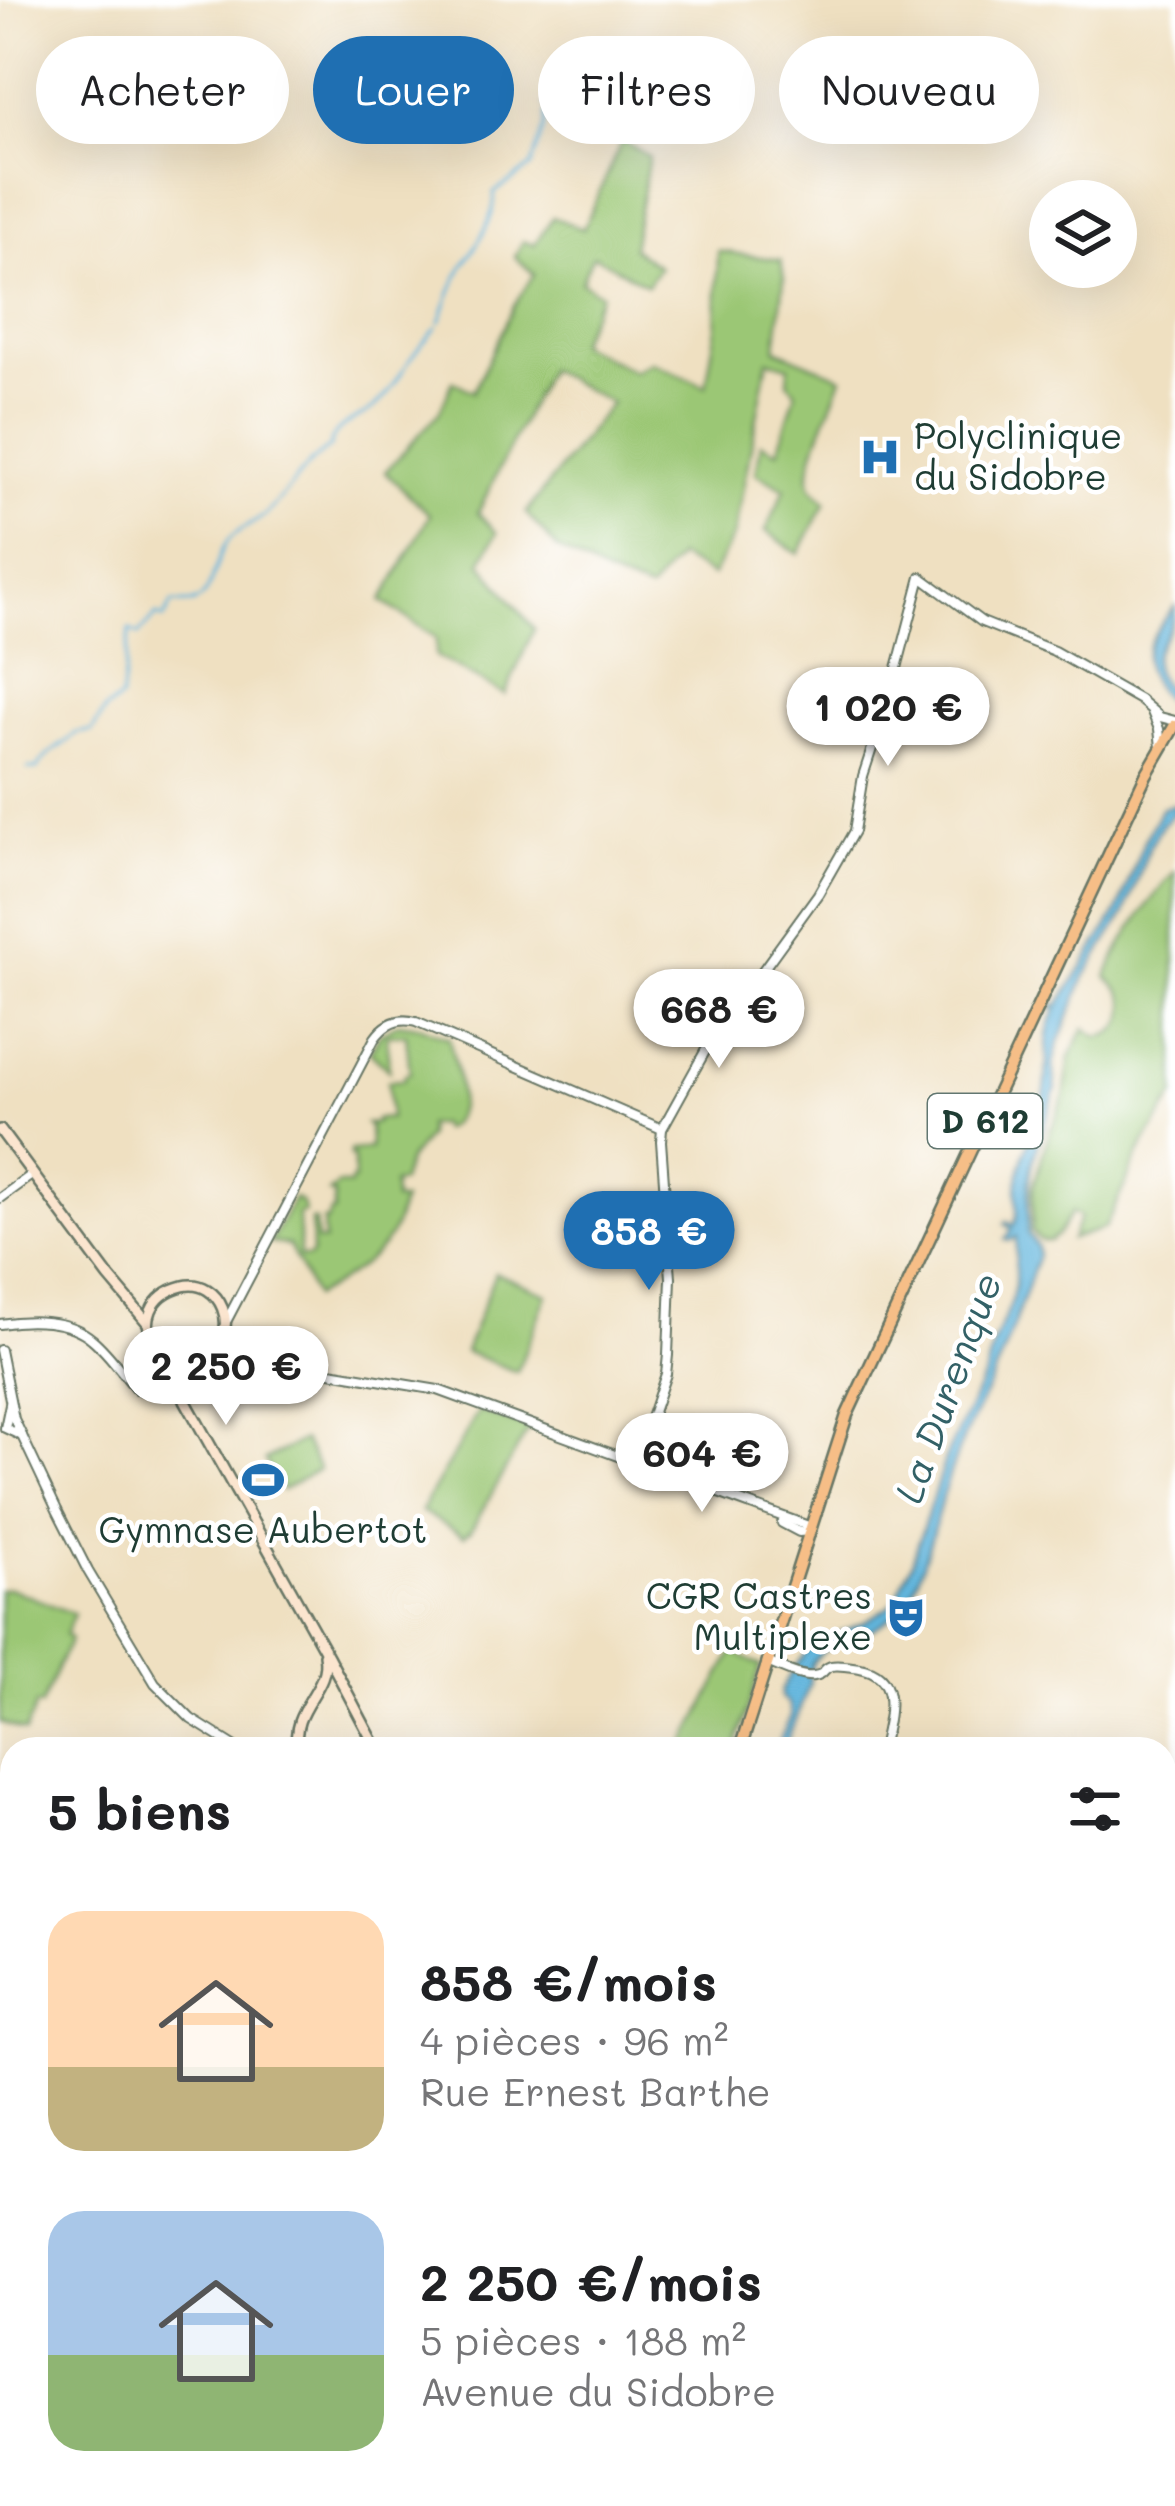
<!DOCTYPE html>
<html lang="fr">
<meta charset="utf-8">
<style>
body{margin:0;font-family:Mali,sans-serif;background:#f2f2f2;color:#202124;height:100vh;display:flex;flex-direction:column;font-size:45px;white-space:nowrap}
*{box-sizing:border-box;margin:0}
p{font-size:39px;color:#757577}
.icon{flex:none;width:66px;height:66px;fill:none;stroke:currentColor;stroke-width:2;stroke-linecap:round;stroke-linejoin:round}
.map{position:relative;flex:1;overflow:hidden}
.panel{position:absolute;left:0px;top:1737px;width:1176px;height:771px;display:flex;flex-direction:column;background:#fff;border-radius:36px 36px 0 0;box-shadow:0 12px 48px #0002}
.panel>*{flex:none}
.banner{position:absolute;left:36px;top:36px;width:1104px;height:108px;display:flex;gap:24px}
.controls{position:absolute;left:1029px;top:180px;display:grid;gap:24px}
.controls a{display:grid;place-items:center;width:108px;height:108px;border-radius:50%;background:#fff;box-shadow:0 12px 48px #0002;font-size:60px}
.price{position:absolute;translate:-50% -102px;padding:0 27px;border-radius:42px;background:#fff;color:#222;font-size:39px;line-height:78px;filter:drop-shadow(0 3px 6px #0008)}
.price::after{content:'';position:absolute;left:50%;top:72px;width:36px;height:27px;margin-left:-18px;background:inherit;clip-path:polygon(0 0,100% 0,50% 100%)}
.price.active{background:#1f6fb2;color:#fff}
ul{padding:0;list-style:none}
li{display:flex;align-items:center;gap:36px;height:300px;padding:0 48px}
li span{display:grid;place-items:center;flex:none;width:336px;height:240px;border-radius:36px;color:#555}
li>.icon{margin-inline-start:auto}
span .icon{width:144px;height:144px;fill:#fffc;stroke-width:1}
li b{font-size:51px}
h2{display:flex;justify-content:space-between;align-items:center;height:144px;padding:0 48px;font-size:51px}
.tag{padding:0 42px;border-radius:54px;background:#fff;box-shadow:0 12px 48px #0002;font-size:42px;line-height:108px}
.tag.active{background:#1f6fb2;color:#fff}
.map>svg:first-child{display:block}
.green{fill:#9bc774;stroke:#5d8254;stroke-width:3}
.water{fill:#62b5dd;stroke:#407988;stroke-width:3}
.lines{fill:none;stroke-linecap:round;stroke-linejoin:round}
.stream{stroke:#62b5dd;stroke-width:3}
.tertiary-casing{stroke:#687665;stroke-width:12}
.secondary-casing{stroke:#687665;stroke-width:14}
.primary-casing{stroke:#687665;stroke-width:15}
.tertiary{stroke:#fff;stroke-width:8}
.secondary{stroke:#fbe5cf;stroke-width:9}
.primary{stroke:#f6be87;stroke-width:10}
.labels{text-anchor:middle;stroke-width:9;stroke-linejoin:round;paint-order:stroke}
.shield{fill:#fff;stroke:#627771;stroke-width:3}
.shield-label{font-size:33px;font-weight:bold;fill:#1f3d34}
.poi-label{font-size:36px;fill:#1f3d34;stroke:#fff;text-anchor:start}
.water-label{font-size:39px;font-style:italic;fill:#336167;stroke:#fff}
</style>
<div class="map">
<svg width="1175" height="2506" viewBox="0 0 1175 2506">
<rect width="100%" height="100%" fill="#fff"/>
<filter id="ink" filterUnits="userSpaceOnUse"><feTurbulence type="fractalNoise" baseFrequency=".00833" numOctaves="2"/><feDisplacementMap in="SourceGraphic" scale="24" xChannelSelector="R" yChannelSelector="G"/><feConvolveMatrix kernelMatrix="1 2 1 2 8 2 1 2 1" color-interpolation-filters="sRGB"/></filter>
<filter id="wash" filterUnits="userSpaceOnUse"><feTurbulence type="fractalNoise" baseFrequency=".004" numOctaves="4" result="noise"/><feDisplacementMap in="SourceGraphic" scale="48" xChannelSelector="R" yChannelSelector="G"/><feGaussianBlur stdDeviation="2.7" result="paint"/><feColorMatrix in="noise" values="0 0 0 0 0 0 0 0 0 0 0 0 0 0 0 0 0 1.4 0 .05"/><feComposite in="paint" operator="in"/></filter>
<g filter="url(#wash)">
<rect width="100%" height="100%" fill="#efe0c1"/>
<!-- green -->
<g class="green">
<path d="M633,117L639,120L625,143L649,157L632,248L659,267L647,285L593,255L581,282L601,294L577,343L634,371L651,362L706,386L716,327L718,251L781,260L784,279L776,349L842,377C834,403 808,453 810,479C810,489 819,495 826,502L799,554L766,531L785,489L756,473L761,443L778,451L796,392L788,382L789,366L768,360L734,534L712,576L678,557L649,591L606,575L558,549L526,513L611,403L547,369L478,513L497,533L481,562L534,629L505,695L436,656V638L382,601L430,515L385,472L439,413L453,381L473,392L514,306L534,274L515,257L523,241L534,245L553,217L583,229Z"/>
<path d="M1175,872V1095L1140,1152L1105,1228L1071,1239L1080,1217L1072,1212L1058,1234L1050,1241L1040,1240L1032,1232L1033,1187L1047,1140L1064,1096L1070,1057L1085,1028L1098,1037C1116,1035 1129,1021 1125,1001C1123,991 1114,984 1107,977C1115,950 1154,892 1175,872Z"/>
<path d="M398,1023L419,1026L449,1038C454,1065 474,1116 442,1130L439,1124L427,1125V1137L408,1160L401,1182L393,1184L394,1201H402C398,1213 396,1227 389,1237C373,1262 339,1282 314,1297L289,1245L270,1243L294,1198L301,1202L305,1212L298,1214L300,1257H309L312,1253L311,1221H315L317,1241H324L323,1221H327L330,1213L334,1212V1194L329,1193L338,1185H350L351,1180H354L353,1156H350V1151L370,1149L369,1127L366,1124L376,1123V1119L390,1118L388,1081L403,1080L405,1074L410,1073L406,1034L387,1035L389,1070L370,1052L380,1034Z"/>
<path d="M495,1273L547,1294L517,1372L465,1352Z"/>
<path d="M479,1411L529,1428L471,1530L464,1536L421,1511Z"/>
<path d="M303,1440L319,1469L282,1490L265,1460Z"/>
<path d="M9,1588L74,1614L65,1635L70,1639L41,1706L36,1705L25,1732L0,1722V1590Z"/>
<path d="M733,1652L761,1666L735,1749H682Z"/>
<path d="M1164,2382L1175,2385V2474L1164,2470Z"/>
</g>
<!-- water -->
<g class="water">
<path d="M1175,606C1175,647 1127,650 1175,697V711C1133,666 1138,652 1175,606Z"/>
<path d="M1175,804V812L1163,824L1149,848L1125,913L1085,977L1058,1045L1053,1064L1056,1089L1032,1163L1029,1187L1028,1234L1037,1246L1038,1255C1025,1292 1013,1331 997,1368C984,1399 966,1428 955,1460C938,1502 932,1549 912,1591C903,1608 889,1620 873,1629C849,1643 804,1645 810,1683L784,1749H776L791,1715L789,1705L781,1697V1691L794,1668L813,1643L863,1623L890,1606L895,1600L912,1562L946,1456L985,1374L995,1340L1011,1304L1015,1283L1016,1237L1009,1241L1005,1240L1012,1229L1005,1224L1007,1221L1014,1225C1020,1211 1016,1203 1017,1189C1019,1154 1040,1123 1045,1090C1049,1061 1042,1035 1057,1009L1045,1005H1059L1117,912L1144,841L1162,808Z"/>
</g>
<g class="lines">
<!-- stream -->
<g class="stream">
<path d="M588,88L615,55"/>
<path d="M544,105L584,90"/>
<path d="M440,322C446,304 453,283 463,266C475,248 498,214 494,193L531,167L545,126L546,112"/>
<path d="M28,769H37C48,750 62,748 76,733L92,731L106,709L121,699L130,630L138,635L157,615L164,619L172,603C181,603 192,605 199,600C215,587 215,556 228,541C237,529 255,524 266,514C289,492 304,463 330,447C333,425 356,421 371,410C388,398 400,374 412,357C419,346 429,337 437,327"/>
</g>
</g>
</g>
<g filter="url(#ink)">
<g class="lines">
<!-- tertiary casing -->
<g class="tertiary-casing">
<g id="tertiary">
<path d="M1152,712L1159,729L1161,747"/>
<path d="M0,1198L33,1174"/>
<path d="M227,1320L375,1038C385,1024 398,1017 416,1022L662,1129"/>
<path d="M0,1324C28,1319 69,1319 92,1339C109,1353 122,1373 136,1389C160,1397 166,1374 161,1354"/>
<path d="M0,1350L14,1419L57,1510L88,1571L155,1683L191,1719L239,1749"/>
<path d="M210,1352L438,1390L811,1527"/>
<path d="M10,1404L5,1428L22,1436"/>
<path d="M636,1462L666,1374L668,1355L671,1278L661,1141L662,1129L708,1046L818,894L854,831L863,776L892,687L921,577L982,622L1054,651L1140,700L1160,717L1175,721"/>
<path d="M782,1523L799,1532L809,1531"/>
<path d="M767,1662C780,1667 801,1678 814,1676C827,1674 820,1670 831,1666C839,1664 852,1667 860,1668C903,1676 888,1718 882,1749"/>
<path d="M0,1787L12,1799"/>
<path d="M1164,1933L1171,1910L1167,1897"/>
<path d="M0,1983L12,1986"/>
<path d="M999,2496L1008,2506"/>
<path d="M788,2506L790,2496"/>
</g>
</g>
<!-- secondary casing -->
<g class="secondary-casing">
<g id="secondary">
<path d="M0,1130L109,1277L147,1322"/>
<path d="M173,1361C187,1364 195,1361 208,1354C243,1332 220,1277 183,1286C151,1294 138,1323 158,1350C164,1358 172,1361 179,1368L185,1400L329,1658L377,1749"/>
<path d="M298,1749C288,1709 332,1689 324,1655"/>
<path d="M1164,2074L1175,2075"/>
<path d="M0,2166L12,2163"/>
<path d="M1164,2300L1175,2302"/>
<path d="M1164,2307L1175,2309"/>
</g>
</g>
<!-- primary casing -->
<g class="primary-casing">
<g id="primary">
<path d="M740,1749L847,1415L1146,775L1175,725"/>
<path d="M935,2496L951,2506"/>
<path d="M1042,2496L1047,2506"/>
<path d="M364,2506L365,2496"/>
<path d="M669,2506L685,2496"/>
</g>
</g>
<!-- tertiary -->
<use href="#tertiary" class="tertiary"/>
<!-- secondary -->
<use href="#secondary" class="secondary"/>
<!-- primary -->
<use href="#primary" class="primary"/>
</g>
</g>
<!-- icons -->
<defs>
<g id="hospital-bare" transform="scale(3.24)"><path d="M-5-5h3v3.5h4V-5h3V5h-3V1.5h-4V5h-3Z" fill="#1f6fb2" stroke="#fff" stroke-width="2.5" paint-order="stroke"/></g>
<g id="stadium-bare" transform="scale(3.24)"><path d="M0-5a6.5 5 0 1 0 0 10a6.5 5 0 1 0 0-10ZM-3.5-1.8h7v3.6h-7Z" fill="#1f6fb2" stroke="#fff" stroke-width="2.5" paint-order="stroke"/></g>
<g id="theatre-bare" transform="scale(3.24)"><path d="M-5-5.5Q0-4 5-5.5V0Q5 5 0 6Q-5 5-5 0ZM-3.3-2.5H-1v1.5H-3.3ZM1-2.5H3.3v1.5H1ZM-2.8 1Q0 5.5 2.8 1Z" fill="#1f6fb2" stroke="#fff" stroke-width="2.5" paint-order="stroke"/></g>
</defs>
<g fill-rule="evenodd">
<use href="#hospital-bare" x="880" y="457"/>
<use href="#stadium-bare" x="263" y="1480"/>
<use href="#theatre-bare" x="906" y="1617"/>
</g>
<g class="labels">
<!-- shield labels -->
<rect class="shield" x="928" y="1094" width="114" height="54" rx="9"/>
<g class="shield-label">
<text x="985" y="1133">D 612</text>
</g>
<!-- poi labels -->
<g class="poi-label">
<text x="914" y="449">Polyclinique<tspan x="914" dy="41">du Sidobre</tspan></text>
<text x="263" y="1543" text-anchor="middle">Gymnase Aubertot</text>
<text x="872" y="1609" text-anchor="end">CGR Castres<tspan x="872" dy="41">Multiplexe</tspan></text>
</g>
<!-- water labels -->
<g class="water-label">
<text transform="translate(948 1388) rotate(-70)" y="14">La Durenque</text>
</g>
</g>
</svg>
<div class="controls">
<a><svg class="icon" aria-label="layers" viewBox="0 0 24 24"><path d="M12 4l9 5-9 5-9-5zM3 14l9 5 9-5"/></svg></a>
</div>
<b class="price" style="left:888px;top:769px">1 020 €</b>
<b class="price" style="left:719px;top:1071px">668 €</b>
<b class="price active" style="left:649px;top:1293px">858 €</b>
<b class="price" style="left:226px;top:1428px">2 250 €</b>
<b class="price" style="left:702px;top:1515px">604 €</b>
<div class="banner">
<a class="tag">Acheter</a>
<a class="tag active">Louer</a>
<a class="tag">Filtres</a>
<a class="tag">Nouveau</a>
</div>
<section class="panel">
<h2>5 biens<svg class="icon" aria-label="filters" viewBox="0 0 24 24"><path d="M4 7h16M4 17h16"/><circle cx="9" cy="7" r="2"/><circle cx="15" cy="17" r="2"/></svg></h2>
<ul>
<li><span style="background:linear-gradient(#ffd9b3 65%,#c2b280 0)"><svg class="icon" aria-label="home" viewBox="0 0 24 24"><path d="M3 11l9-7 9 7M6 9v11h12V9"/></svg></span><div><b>858 €/mois</b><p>4 pièces · 96 m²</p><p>Rue Ernest Barthe</p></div></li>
<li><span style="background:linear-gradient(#a9c7e8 60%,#8fb573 0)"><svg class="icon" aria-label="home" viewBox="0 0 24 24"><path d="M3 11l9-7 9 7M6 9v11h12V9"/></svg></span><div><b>2 250 €/mois</b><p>5 pièces · 188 m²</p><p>Avenue du Sidobre</p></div></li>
</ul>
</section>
</div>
